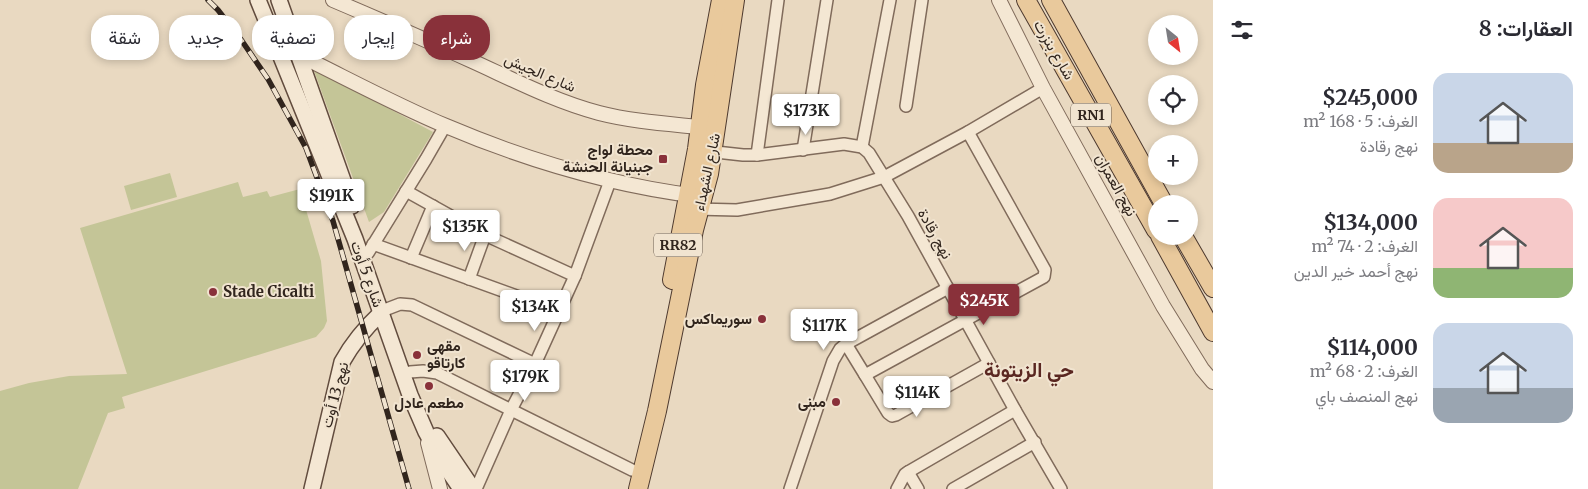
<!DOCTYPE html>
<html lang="ar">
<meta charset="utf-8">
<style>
body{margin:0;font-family:Merriweather,Vazirmatn,serif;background:#f7f7f7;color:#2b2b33;direction:rtl;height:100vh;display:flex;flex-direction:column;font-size:19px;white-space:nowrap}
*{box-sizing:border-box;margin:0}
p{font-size:16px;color:#7c7c81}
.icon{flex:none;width:28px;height:28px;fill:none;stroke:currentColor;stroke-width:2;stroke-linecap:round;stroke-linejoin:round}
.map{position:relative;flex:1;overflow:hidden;direction:ltr}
.side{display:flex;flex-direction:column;background:#fff;width:375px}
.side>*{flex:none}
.guide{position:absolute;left:15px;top:15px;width:475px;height:45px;direction:rtl;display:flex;gap:10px}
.needle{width:32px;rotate:150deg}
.tools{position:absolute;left:1148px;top:15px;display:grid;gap:10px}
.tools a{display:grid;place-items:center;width:50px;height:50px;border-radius:50%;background:#fff;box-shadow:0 2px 8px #0003;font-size:25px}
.price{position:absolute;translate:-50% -42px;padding:0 11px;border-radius:5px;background:#fff;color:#222;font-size:16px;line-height:32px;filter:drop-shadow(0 1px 2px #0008)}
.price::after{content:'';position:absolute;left:50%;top:30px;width:15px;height:11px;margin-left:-8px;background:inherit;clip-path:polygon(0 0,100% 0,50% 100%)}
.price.selected{background:#89313a;color:#fff}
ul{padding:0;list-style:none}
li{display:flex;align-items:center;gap:15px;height:125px;padding:0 15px}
li span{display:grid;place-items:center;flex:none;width:140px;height:100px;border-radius:15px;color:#555}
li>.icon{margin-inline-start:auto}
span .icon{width:60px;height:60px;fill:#fffc;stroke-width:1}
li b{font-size:21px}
h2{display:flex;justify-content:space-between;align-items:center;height:60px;padding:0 15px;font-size:21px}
.chip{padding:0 18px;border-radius:20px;background:#fff;box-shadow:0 2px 8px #0003;font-size:18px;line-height:45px}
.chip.selected{background:#89313a;color:#fff}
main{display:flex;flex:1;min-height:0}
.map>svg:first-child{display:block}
.green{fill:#c4c597}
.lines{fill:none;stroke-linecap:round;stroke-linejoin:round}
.minor-casing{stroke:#806b5b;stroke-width:14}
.tertiary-casing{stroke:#806b5b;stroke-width:16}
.secondary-casing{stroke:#624c3e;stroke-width:18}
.primary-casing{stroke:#4e3a2f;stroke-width:20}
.minor{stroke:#f4e7d3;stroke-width:11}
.tertiary{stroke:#f4e7d3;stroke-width:14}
.secondary{stroke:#f4e7d3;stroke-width:15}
.primary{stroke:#e9c99c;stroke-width:18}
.rail-casing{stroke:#31251d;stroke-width:5.5}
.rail{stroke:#f1e4d0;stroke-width:4;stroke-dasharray:11;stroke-linecap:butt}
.poi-dot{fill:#89313a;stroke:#f1e4d0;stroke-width:2}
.labels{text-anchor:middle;stroke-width:4;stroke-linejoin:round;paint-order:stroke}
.shield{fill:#f1e4d0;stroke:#6b5e53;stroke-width:1}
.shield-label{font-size:14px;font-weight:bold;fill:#31251d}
.street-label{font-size:15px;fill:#31251d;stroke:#f1e4d0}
.poi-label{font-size:15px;font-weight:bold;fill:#31251d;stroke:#f1e4d0;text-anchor:end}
.district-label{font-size:20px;font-weight:bold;fill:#5a2721;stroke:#f1e4d0}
</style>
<main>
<section class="side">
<h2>العقارات: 8<svg class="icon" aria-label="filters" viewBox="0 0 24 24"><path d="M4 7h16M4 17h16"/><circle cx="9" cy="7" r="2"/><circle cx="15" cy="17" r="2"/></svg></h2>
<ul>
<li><span style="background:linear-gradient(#c9d6e8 70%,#b9a48a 0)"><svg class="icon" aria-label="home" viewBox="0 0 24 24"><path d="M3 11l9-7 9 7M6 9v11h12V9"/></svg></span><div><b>$245,000</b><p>الغرف: 5 · 168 m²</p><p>نهج رقادة</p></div></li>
<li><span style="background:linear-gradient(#f6c9c9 70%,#8fb573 0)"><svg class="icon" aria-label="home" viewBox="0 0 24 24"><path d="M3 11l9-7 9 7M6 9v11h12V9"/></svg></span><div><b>$134,000</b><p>الغرف: 2 · 74 m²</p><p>نهج أحمد خير الدين</p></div></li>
<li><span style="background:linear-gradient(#c9d6e8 65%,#9aa5b1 0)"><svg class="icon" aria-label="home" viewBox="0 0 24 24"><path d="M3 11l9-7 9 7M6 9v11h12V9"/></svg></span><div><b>$114,000</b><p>الغرف: 2 · 68 m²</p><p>نهج المنصف باي</p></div></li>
</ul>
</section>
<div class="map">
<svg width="1213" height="489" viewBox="0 0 1213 489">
<rect width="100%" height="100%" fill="#e9d9c1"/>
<!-- green -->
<g class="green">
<path d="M313,68L433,132L384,212L369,222Z"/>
<path d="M170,173L177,197L131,210L124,186Z"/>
<path d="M238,182L243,197L267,191L270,197L300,189L321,261L327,321L324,328L316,337L122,397L125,408L108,413L78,489H0V391L29,383L69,376L127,374L80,228Z"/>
</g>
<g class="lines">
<!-- minor casing -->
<g class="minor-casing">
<g id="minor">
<path d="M906,106L922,0"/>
<path d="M862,147L890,0"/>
<path d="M803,150L827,0"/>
<path d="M707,151L743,155H757L844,144L862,147L869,153L908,216L1015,410L1061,489"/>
<path d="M757,155L778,0"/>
<path d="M406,191L485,235L575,276"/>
<path d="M695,209L737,210L830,194L884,177L968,132L1043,88"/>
<path d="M373,244L558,311"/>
<path d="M368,253L426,159L445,126"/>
<path d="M411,258L433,206"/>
<path d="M469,279L485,235"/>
<path d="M387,309L400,304L412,305L535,364"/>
<path d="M846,344L865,375L1044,277L1045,270L968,132"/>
<path d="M410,372L423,371L437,373L632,470L642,473"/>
<path d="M865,375L888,413L892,416L896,415L989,363"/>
<path d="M908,472L1015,410"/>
<path d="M476,489L511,410L535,364L575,276L610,181"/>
<path d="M790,489L833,361L840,349L846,344L948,288"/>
<path d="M897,489L905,474L908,472L918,489"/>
<path d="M953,489L1035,442"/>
</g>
</g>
<!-- tertiary casing -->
<g class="tertiary-casing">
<g id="tertiary">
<path d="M333,0C380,20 426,40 472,61C514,80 554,101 599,113C634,122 672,124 708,128"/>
<path d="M999,0L1043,88L1163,306L1202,369L1213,382"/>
<path d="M299,55C348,79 396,105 446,126C526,160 610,185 697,196"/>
<path d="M428,443L440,489"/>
</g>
</g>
<!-- secondary casing -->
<g class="secondary-casing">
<g id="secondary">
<path d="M258,0L355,239L410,395L426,432L442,461L461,489"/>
<path d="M279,0L352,206"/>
<path d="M437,436L473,489"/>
<path d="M312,489L342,362C353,342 365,328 381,313"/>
</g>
</g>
<!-- primary casing -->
<g class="primary-casing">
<g id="primary">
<path d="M1026,0L1156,230"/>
<path d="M1051,0L1164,204"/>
<path d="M1160,236L1213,332"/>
<path d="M1183,236L1213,288"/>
<path d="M672,280L697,149L705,85L721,0"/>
<path d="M638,489L657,411L694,230L709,174L735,0"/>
</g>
</g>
<!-- minor -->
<use href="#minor" class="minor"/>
<!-- tertiary -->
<use href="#tertiary" class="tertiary"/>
<!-- secondary -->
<use href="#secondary" class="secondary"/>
<!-- primary -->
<use href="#primary" class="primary"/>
<!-- rail casing -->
<g class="rail-casing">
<path id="rail" d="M208,0L218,10L242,41L268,79L306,148L333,221L409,489"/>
</g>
<!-- rail -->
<use href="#rail" class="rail"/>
</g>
<!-- markers -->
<g class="poi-dot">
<rect x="658" y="154" width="10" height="10" rx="2.5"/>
<circle cx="213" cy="292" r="5"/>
<circle cx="762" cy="319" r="5"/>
<circle cx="417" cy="355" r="5"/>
<circle cx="429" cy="386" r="5"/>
<circle cx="836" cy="402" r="5"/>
</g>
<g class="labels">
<!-- shield labels -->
<g class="shield">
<rect x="1071" y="103.5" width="40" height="23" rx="4"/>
<rect x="654" y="233.5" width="48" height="23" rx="4"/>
</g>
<g class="shield-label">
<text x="1091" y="120">RN1</text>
<text x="678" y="250">RR82</text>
</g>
<!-- street labels -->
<g class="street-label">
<text transform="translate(1054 50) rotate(60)" y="5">شارع بنزرت</text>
<text transform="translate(540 73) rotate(23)" y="5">شارع الجيش</text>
<text transform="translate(707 172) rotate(-78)" y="5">شارع الشهداء</text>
<text transform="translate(1116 185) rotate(61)" y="5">نهج العمران</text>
<text transform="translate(935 234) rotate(61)" y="5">نهج رقادة</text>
<text transform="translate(367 274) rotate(70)" y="5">شارع 5 أوت</text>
<text transform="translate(335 395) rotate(-75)" y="5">نهج 13 أوت</text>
</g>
<!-- poi labels -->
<g class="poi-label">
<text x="653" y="155">محطة لواج<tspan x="653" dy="17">جبنيانة الحنشة</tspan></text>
<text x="223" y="297" text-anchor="start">Stade Cicalti</text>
<text x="752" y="324">سوريماكس</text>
<text x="427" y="351" text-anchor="start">مقهى<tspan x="427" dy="17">كارتاقو</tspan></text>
<text x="826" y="407">مبنى</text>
<text x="429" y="408" text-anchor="middle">مطعم عادل</text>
</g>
<!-- district labels -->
<g class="district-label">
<text x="1029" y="377">حي الزيتونة</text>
</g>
</g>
</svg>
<div class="tools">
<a><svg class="needle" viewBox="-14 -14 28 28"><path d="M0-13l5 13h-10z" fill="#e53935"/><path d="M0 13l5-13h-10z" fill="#7c7c81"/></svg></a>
<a><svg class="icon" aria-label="locate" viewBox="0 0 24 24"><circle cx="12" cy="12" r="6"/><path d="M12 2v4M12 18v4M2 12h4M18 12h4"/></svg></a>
<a>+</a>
<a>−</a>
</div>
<b class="price" style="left:806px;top:136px">$173K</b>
<b class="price" style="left:331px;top:221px">$191K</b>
<b class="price" style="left:465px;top:252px">$135K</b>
<b class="price selected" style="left:984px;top:326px">$245K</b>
<b class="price" style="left:535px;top:332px">$134K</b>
<b class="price" style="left:824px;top:351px">$117K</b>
<b class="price" style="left:525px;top:402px">$179K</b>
<b class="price" style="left:917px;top:418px">$114K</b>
<div class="guide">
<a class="chip selected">شراء</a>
<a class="chip">إيجار</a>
<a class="chip">تصفية</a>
<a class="chip">جديد</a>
<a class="chip">شقة</a>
</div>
</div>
</main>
